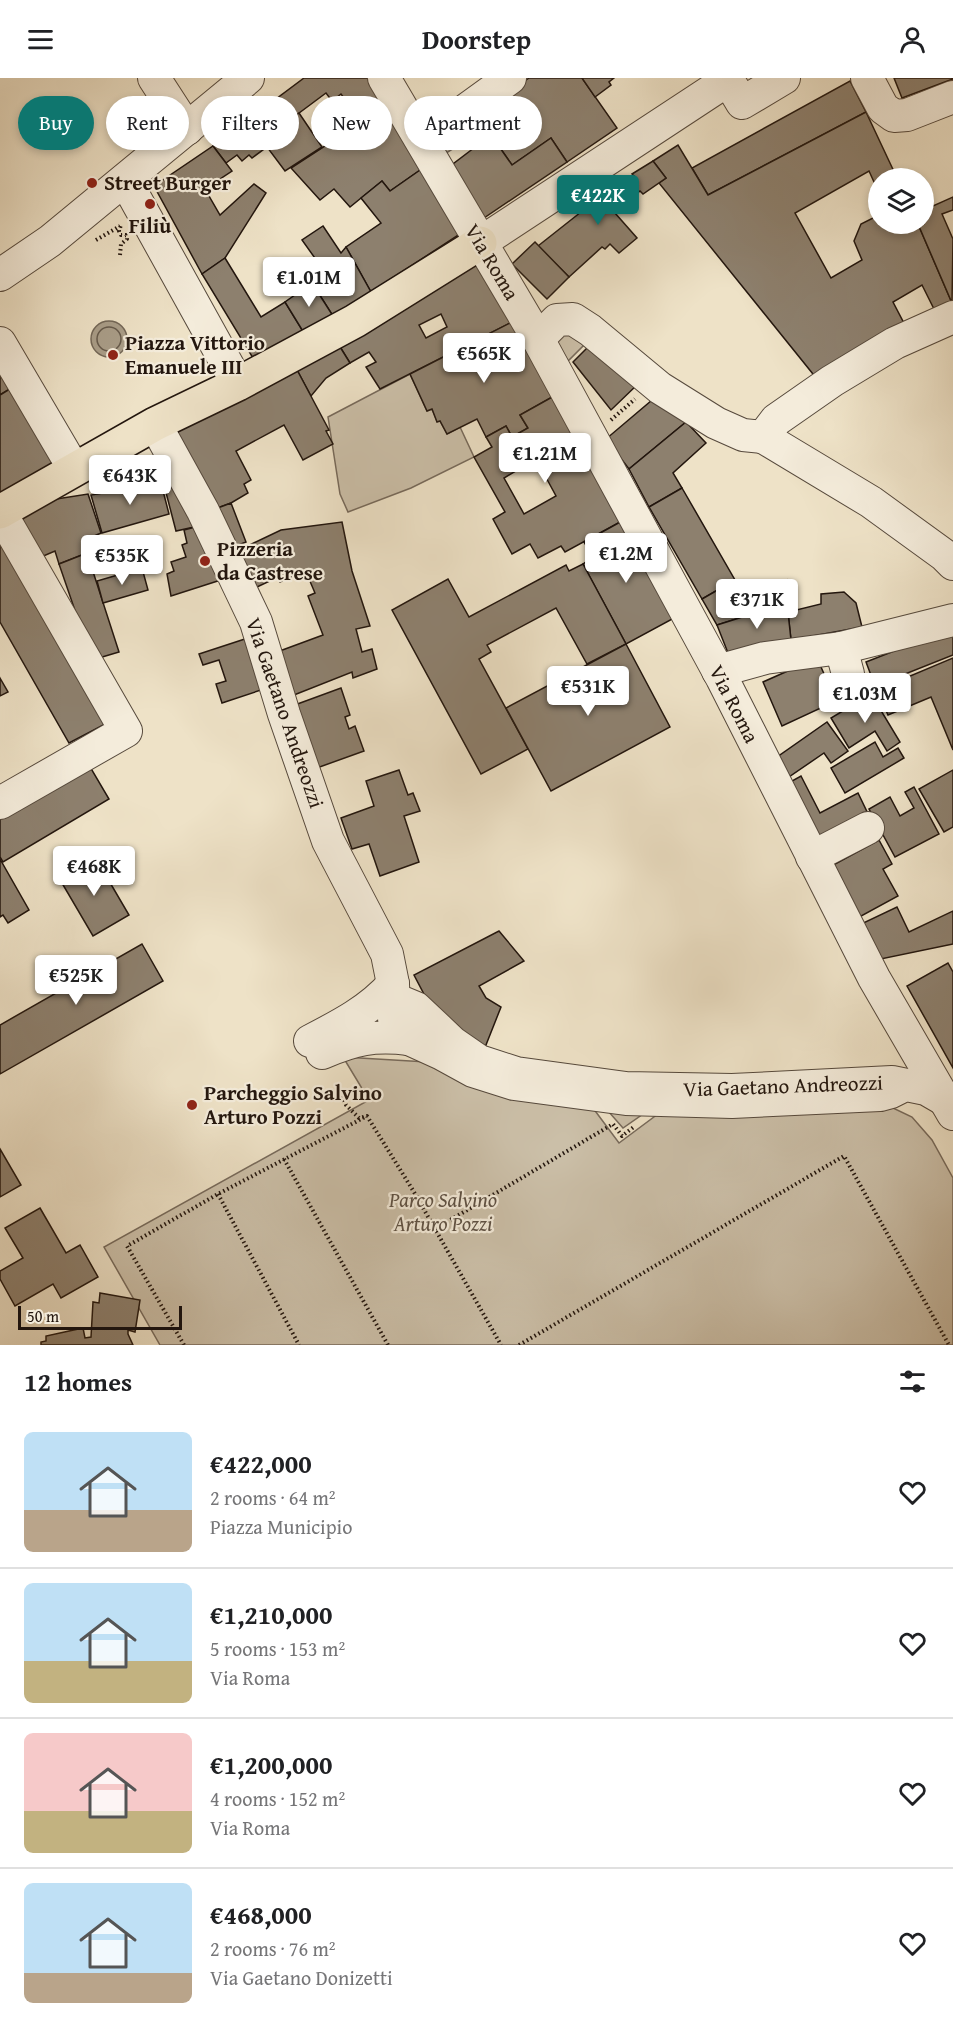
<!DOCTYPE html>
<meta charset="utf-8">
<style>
body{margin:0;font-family:"Gentium Book Plus",serif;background:#f2f2f2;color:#202124;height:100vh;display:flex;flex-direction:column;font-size:22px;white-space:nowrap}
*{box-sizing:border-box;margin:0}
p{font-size:20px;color:#757577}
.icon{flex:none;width:33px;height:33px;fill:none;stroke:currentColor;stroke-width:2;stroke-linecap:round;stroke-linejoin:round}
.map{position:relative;height:1267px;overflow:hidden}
.sheet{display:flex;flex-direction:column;background:#fff;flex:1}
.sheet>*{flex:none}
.guide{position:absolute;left:18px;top:18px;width:600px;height:54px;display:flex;gap:12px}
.fabs{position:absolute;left:868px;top:90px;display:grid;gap:12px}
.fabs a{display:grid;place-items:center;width:66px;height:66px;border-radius:50%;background:#fff;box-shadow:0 3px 9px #0003;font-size:30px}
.scale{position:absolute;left:18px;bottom:15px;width:164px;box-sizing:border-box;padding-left:6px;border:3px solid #23160e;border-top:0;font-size:16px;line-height:21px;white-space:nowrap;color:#23160e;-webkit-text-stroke:4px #f4ecdb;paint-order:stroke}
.price{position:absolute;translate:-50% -51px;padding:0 14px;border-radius:6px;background:#fff;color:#222;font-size:20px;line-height:39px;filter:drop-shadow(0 2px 3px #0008)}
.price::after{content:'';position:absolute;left:50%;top:36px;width:18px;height:14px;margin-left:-9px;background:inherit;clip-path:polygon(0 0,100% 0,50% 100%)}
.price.on{background:#0f766e;color:#fff}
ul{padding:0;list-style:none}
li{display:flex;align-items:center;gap:18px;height:150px;padding:0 24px}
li+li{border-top:2px solid #e0e0e0}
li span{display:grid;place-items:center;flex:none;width:168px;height:120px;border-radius:9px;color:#555}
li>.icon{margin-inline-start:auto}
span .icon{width:72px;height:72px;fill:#fffc;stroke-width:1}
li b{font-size:26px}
h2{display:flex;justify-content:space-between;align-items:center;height:72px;padding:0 24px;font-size:26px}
.tag{padding:0 21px;border-radius:27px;background:#fff;box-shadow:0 3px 9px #0003;font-size:21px;line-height:54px}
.tag.on{background:#0f766e;color:#fff}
header{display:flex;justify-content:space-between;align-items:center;height:78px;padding:0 24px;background:#fff;font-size:27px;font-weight:700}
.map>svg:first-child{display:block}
.green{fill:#cbbfa8;stroke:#776a5b;stroke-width:1.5}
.water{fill:#a99d88;stroke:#736757;stroke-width:1.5}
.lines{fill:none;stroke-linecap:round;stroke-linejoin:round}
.shore{stroke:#665a4b;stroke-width:1.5}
.building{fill:#8d806e;stroke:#23160e;stroke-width:1.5;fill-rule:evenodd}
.minor-casing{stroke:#56493c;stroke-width:34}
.major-casing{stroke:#23160e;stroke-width:36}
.path{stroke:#23160e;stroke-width:4;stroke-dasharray:1.5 3;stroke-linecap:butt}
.minor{stroke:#f4ecdb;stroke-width:32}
.major{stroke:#eee2c7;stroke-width:33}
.poi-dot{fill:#8f2418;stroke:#f4ecdb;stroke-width:2}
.labels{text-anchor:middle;stroke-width:4.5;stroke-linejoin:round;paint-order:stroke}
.poi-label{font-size:21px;font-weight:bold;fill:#23160e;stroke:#f4ecdb;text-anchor:start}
.street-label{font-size:21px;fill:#23160e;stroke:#f4ecdb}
.park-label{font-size:21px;font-style:italic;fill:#5e5144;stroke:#f4ecdb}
</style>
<header><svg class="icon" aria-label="menu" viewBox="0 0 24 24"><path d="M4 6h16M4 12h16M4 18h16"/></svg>Doorstep<svg class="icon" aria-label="person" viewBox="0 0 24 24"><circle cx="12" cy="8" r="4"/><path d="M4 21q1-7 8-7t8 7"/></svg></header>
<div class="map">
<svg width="953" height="1267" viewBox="0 0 953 1267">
<rect width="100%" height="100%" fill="#eee2c7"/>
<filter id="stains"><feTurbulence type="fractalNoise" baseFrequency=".00333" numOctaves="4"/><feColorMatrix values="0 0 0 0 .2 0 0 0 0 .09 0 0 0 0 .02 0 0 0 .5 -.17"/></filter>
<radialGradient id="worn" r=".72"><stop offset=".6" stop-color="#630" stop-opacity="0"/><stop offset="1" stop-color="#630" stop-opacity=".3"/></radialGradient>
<!-- green -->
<g class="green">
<path d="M461,49L470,60L443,77L436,71Z"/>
<path d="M568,254L585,266L567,284L556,270L557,259Z"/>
<path d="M410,296L427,333L432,331L437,343H440L447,356L460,349L474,379L411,410L348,434L340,416L328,339Z"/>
<path d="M343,979L444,985L590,1026L619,1065L662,1033L891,1029L912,1039L932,1062L953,1100V1267H160L104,1169L369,1022Z"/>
<path d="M608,1033L643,1036L623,1050Z"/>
</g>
<!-- water -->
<circle class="water" cx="109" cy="261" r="18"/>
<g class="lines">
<!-- shore -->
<circle class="shore" cx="109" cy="261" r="12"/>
</g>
<!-- building -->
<g class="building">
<path d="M304,0H376L392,21L362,44L341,16L332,23L326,15L283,47L268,27Z"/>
<path d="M529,0H582L617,50L567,84L551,60L512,87L477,37Z"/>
<path d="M582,0H614L609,4L611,7L595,19Z"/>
<path d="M894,0H953V1L902,20Z"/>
<path d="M850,3L866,34L708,117L692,90Z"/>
<path d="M389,24L423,90L390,113L382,103L350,129L334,111L320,122L291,90L362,44Z"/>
<path d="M268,27L287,54L252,80L249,77L242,83L237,77L226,85L213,68Z"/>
<path d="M866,34L897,100H879V115L869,93L795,135L831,200L862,182L854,163L861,146L879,137V146H918L952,225L935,233L922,207L893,224L907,251L817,301L659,105L666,100L653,83L678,67L708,117Z"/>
<path d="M299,35L322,69L285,93L267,69L287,54L283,47Z"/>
<path d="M491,57L512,87L551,60L567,84L481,142L449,89Z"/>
<path d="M213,68L232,93L205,111L220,137L254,106L266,115L225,180L202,196L154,108Z"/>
<path d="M653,83L666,100L643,116L640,113L615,135L637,160L619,175L610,166L605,171L602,169L569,199L538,168L600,119L606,126L636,100L632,96Z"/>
<path d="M423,90L460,156L371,214L346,169L381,145L361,120L382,103L390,113Z"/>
<path d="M953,119V132L942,136L953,161L952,225L918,146H924V132Z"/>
<path d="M323,148L341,175L346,169L371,214L333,238L312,205L327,197L302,162Z"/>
<path d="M535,164L569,199L547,221L512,186Z"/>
<path d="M225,180L261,239L285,224L304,255L256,285L202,196Z"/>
<path d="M478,186L512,244L380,311L366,289L376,284L369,274L350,285L337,264ZM441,236L447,249L426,260L419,247Z"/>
<path d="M312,205L333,238L304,255L285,224Z"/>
<path d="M512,244L554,318L520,337L528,350L512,359L506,348L486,359L477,341L447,356L440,343L437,344L432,331L427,333L410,296Z"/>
<path d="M595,262L640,304L611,332L573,284Z"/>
<path d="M337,264L350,285L326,300L311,318L296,290Z"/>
<path d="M0,286L13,309L0,317Z"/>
<path d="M296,290L329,352L326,353L333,366L303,382L284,347L236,373L251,402L244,406L248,415L231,425L215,431L174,355Z"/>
<path d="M13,309L57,385L0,419V317Z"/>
<path d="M658,317L686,344L629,391L606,361Z"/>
<path d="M554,318L622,443L565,474L561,468L538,480L530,466L512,476L493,441L505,434L474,379L492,369L486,359L506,348L512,359L528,350L520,337ZM536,381L556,418L524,436L504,400Z"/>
<path d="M686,344L706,365L673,395L682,410L649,429L629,391Z"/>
<path d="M163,403L182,418L203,447L176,453Z"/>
<path d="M161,405L169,436L102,455L91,417Z"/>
<path d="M682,410L735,502L702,521L649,429Z"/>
<path d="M88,416L101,455L83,463L87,475L59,486L55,473L34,482L17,441L50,422Z"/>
<path d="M231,425L246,464L236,468L215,431Z"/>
<path d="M622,443L676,539L626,566L583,486L593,479L584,464Z"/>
<path d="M342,444L352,493L370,548L356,551L362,574L372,571L377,591L353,600L352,594L294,617L277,574L323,557L308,518L315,515L309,501L306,502L304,493L280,504L278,499L255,510L239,472L281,452Z"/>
<path d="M203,447L227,500L171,518L167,496L174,493L171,484L186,479L182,467L187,465L184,452Z"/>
<path d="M0,459L115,641L69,665L0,544Z"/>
<path d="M87,475L119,574L92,582L59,486Z"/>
<path d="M583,486L626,566L587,586L556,530L487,567L491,574L479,581L528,671L481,696L392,532L448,501L469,539L566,487L569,493Z"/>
<path d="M142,490L148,512L103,525L97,503Z"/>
<path d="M735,502L740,511L752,505L758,518L787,502V525L717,547L702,521Z"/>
<path d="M844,514L856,525L862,549L791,562L788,534L821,526V516Z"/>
<path d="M787,525L791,562L728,575L717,547Z"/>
<path d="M953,550V577L875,608L866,584Z"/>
<path d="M254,558L270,609L222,625L216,606L226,603L219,582L203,587L199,576Z"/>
<path d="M626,566L670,649L551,713L506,630Z"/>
<path d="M817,580L836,623L782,648L763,604Z"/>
<path d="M953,580V672L931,619L888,637L877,612Z"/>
<path d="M0,600L8,614L0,618Z"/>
<path d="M341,610L350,637L345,639L349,651L355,648L364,673L314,691L292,628Z"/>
<path d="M871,616L900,664L887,673L875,653L849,670L831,640Z"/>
<path d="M827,644L848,673L831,685L824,675L783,703L770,684Z"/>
<path d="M875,664L883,679L898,670L904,680L845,715L831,690Z"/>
<path d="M86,682L109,721L3,784L0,779V733Z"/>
<path d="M399,692L408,717L413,715L420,733L404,738L419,784L380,798L369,766L352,771L341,740L374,728L366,703Z"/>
<path d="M953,692V749L944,754L919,711Z"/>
<path d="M801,698L820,735L858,715L871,742L815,770L783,708Z"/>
<path d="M914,709L939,756L895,779L869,731L890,719L900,738L914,730L905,714Z"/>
<path d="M879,762L892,786L883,791L898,818L852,843L824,792Z"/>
<path d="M95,779L129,837L93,858L59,800Z"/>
<path d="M0,781L29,832L8,845L3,837L0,839Z"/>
<path d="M897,829L909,854L953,833V866L876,882L859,847Z"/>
<path d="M499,853L524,883L479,908L486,920L501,929L484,972L425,918L414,897Z"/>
<path d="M142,866L163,903L0,996V947Z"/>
<path d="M948,885L953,894V990L907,908Z"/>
<path d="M0,1071L21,1107L0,1119Z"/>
<path d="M40,1130L66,1175L80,1167L98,1199L61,1220L53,1206L15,1228L0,1201V1193L23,1180L5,1150Z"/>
<path d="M100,1215L140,1222L135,1254L128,1252V1256L133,1267H41V1264L46,1263V1258L83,1250L85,1260L91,1259L93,1224L99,1225Z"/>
</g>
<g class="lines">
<!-- minor casing -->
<g class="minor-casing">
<g id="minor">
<path d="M154,0L187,51"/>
<path d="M384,0L538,261L722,600L874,900L953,1036"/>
<path d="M727,0L742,25L784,0"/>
<path d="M867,0L883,30L894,38L907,37L953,19"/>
<path d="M423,63L510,0"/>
<path d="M125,102L238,306"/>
<path d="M480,165L728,2"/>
<path d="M0,197L50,163L248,0"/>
<path d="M953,239L895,265L832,303L776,342L763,359L871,424L944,477L953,486"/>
<path d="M538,261L557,242L573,241L590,252L660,310L716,345L743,357L763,359"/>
<path d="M0,265L74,391"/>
<path d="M155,346L203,433L256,544L284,636L328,763L387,876L393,906L394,930"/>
<path d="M841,570L848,596"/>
<path d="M718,593L765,580L841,570L953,542"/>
<path d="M0,725L126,653L0,434"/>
<path d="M812,779L868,750"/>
<path d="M310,963C341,947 370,932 393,906"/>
<path d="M322,975C355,961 373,957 409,961"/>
<path d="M903,1008L891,1014L880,1017L732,1024L661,1022L626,1021L514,1006L473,993L442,976L409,961L398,949L394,941V930L404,925L416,930L453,965L479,983L516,995L626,1010L732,1012L892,1004L926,1011L945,1022"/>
</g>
</g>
<!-- major casing -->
<g class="major-casing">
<path id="major" d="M0,434L155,346L238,306L355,243L480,165"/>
</g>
<!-- path -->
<g class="path">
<path d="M96,162L120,148"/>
<path d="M120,177L121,166L127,161L126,157H121L119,153L121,147"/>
<path d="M611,342L635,321"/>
<path d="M340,1014L346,1027L359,1040L367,1038L414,1114L501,1267"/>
<path d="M284,1081L388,1267"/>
<path d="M218,1116L299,1267"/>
<path d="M435,1151L613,1046L622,1058L635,1048"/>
<path d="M184,1267L127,1168L218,1116L367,1038"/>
<path d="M519,1267L844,1078L949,1267"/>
</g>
<!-- minor -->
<use href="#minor" class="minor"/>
<!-- major -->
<use href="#major" class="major"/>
</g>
<!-- markers -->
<g class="poi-dot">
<circle cx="92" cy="105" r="6"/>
<circle cx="150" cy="126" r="6"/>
<circle cx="113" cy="277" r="6"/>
<circle cx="205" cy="483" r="6"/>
<circle cx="192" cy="1027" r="6"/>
</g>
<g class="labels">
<!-- poi labels -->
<g class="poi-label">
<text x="104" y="112">Street Burger</text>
<text x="150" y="155" text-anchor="middle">Filiù</text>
<text x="125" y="272">Piazza Vittorio<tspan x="125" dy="24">Emanuele III</tspan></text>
<text x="217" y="478">Pizzeria<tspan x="217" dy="24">da Castrese</tspan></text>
<text x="204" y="1022">Parcheggio Salvino<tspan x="204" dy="24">Arturo Pozzi</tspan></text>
</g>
<!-- street labels -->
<g class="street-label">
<text transform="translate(492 184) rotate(59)" y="7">Via Roma</text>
<text transform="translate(734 626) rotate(63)" y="7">Via Roma</text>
<text transform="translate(285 635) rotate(71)" y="7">Via Gaetano Andreozzi</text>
<text transform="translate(783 1008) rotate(-2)" y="7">Via Gaetano Andreozzi</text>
</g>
<!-- park labels -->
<g class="park-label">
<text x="443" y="1129">Parco Salvino<tspan x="443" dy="24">Arturo Pozzi</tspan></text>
</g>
</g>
<rect width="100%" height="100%" filter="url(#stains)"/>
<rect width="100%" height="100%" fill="url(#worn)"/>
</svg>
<div class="fabs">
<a><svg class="icon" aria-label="layers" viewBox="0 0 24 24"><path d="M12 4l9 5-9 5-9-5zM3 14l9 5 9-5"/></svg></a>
</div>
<div class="scale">50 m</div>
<b class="price on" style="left:598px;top:148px">€422K</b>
<b class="price" style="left:309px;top:230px">€1.01M</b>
<b class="price" style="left:484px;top:306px">€565K</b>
<b class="price" style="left:545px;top:406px">€1.21M</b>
<b class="price" style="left:130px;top:428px">€643K</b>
<b class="price" style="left:626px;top:506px">€1.2M</b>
<b class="price" style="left:122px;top:508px">€535K</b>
<b class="price" style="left:757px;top:552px">€371K</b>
<b class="price" style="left:588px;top:639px">€531K</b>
<b class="price" style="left:865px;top:646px">€1.03M</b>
<b class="price" style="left:94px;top:819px">€468K</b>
<b class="price" style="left:76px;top:928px">€525K</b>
<div class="guide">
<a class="tag on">Buy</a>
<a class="tag">Rent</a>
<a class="tag">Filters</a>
<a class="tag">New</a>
<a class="tag">Apartment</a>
</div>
</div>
<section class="sheet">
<h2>12 homes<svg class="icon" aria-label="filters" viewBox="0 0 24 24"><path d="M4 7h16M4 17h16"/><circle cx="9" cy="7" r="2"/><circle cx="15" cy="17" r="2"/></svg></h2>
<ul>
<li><span style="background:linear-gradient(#bfe0f5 65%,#b9a48a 0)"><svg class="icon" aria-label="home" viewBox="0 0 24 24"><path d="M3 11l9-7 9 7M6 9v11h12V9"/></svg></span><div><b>€422,000</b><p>2 rooms · 64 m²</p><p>Piazza Municipio</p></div><svg class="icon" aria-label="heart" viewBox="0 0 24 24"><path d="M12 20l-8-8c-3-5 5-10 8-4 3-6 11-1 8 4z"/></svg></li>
<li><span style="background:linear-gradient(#bfe0f5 65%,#c2b280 0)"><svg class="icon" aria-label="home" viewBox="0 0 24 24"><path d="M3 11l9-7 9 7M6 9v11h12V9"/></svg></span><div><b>€1,210,000</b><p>5 rooms · 153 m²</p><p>Via Roma</p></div><svg class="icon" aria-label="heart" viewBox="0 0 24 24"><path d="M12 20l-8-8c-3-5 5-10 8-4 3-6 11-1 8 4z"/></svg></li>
<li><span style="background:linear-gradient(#f6c9c9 65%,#c2b280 0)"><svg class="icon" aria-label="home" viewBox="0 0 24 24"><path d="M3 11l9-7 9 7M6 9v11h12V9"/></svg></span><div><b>€1,200,000</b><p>4 rooms · 152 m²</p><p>Via Roma</p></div><svg class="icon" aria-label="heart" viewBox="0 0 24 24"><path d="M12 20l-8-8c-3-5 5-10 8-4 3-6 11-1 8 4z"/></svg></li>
<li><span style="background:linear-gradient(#bfe0f5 75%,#b9a48a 0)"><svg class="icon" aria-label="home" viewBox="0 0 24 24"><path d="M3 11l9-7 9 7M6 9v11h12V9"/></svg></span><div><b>€468,000</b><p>2 rooms · 76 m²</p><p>Via Gaetano Donizetti</p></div><svg class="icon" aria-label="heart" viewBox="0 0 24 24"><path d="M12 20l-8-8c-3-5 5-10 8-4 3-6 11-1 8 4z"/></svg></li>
</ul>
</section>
